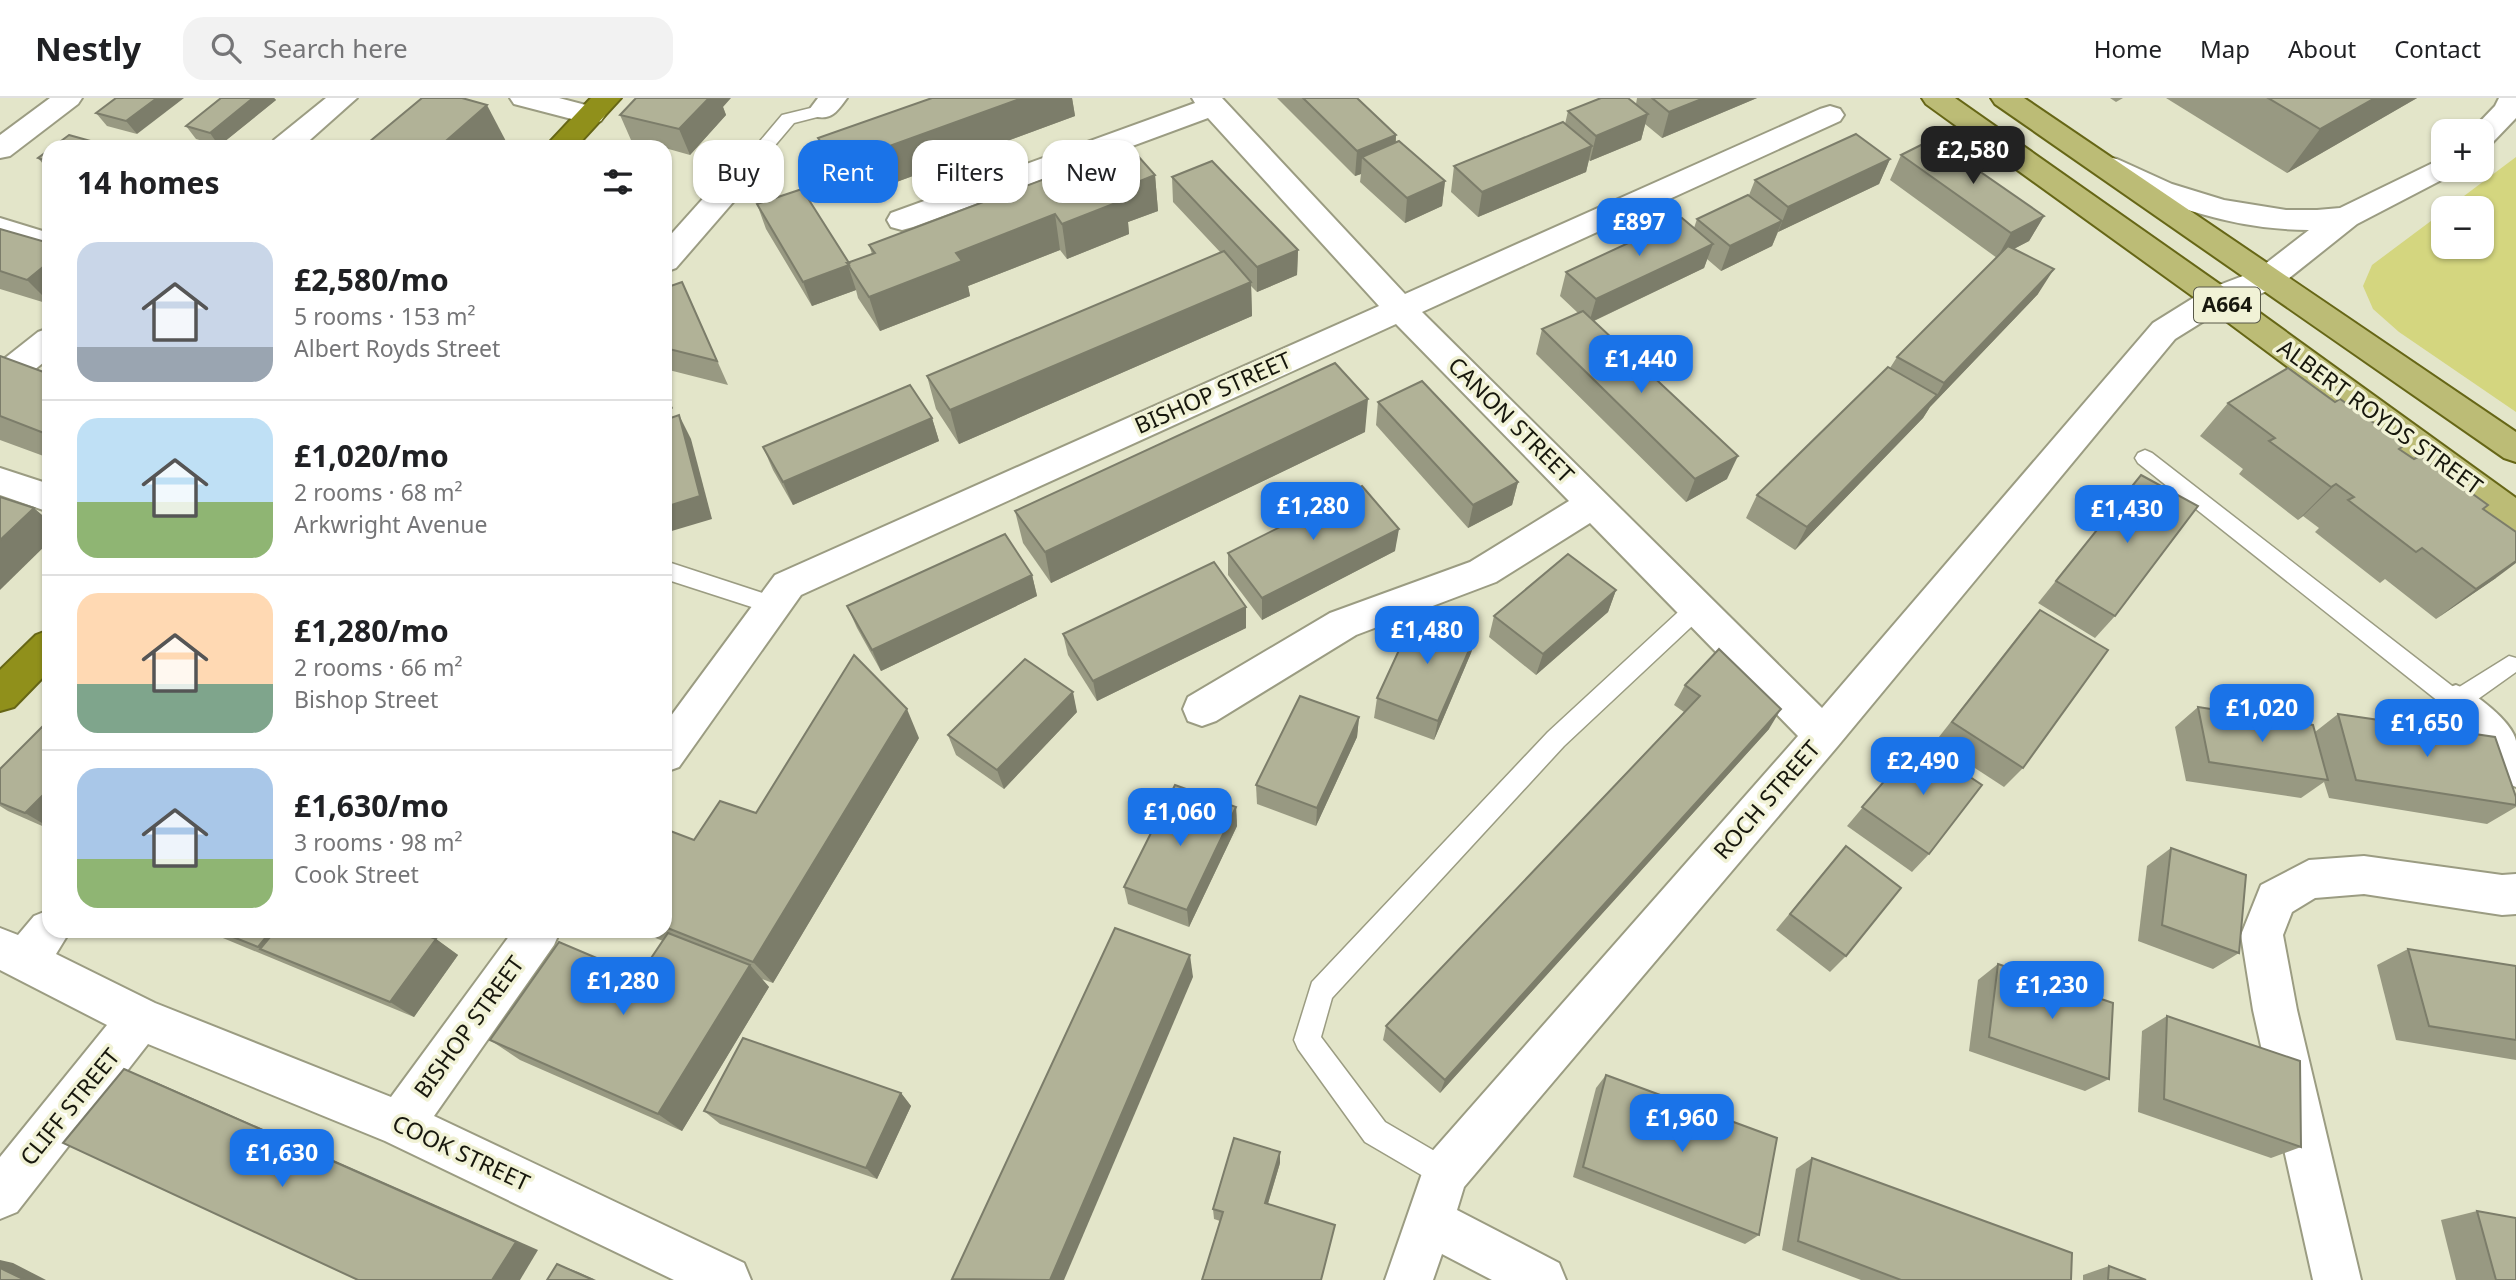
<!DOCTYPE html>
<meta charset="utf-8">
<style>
body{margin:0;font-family:"Noto Sans",sans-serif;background:#f2f2f2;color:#202124;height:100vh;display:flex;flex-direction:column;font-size:26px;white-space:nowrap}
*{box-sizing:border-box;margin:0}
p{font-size:23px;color:#757577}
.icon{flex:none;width:38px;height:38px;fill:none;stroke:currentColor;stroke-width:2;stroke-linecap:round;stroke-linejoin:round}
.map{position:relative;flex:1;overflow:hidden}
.drawer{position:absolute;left:42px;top:42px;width:630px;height:798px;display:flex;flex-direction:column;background:#fff;border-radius:21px;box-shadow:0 2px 5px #0004}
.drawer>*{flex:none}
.hud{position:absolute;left:693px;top:42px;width:665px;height:63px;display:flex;gap:14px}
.fabs{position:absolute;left:2431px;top:21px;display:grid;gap:14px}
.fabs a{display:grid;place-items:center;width:63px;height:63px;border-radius:14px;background:#fff;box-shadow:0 2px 5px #0004;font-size:35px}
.price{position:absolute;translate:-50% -60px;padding:0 16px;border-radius:14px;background:#1a73e8;color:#fff;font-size:23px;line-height:46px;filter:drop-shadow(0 2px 4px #0008)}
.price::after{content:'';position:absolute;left:50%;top:42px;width:21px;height:16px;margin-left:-10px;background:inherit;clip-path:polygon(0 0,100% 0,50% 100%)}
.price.active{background:#222;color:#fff}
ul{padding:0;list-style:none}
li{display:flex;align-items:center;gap:21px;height:175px;padding:0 35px}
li+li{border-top:2px solid #e0e0e0}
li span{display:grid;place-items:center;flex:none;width:196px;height:140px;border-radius:21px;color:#555}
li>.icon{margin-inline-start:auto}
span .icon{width:84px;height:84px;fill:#fffc;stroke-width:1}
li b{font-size:30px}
h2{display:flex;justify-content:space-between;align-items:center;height:84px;padding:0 35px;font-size:30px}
.tag{padding:0 24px;border-radius:21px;background:#fff;box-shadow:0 2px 5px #0004;font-size:24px;line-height:63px}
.tag.active{background:#1a73e8;color:#fff}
header{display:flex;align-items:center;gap:42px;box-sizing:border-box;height:98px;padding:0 35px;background:#fff;border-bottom:2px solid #e0e0e0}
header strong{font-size:33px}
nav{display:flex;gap:38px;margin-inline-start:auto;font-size:24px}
.search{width:490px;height:63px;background:#f2f2f2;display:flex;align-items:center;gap:18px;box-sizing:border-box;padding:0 24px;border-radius:21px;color:#757577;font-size:26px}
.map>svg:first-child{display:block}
.green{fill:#d4d67f}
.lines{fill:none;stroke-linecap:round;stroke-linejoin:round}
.lane-casing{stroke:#9b9c82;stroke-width:3}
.street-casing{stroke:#9b9c82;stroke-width:4}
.primary-casing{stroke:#666616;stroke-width:4}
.highway-casing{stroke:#666616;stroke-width:4}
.lane{fill:#fff;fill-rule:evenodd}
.street{fill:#fff;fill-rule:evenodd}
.primary{fill:#bcbc76;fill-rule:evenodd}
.highway{fill:#90901b;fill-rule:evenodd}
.wall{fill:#989982}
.shaded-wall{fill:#7c7d6a}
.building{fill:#b1b297;stroke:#7c7d6a;stroke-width:2}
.labels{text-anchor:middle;stroke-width:7;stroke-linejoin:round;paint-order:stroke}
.shield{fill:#f1f2d6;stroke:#585949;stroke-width:2}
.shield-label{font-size:21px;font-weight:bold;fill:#17170d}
.street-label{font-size:23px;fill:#17170d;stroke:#f1f2d6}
</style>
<header>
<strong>Nestly</strong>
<div class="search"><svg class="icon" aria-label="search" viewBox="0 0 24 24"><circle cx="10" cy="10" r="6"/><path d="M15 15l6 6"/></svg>Search here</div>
<nav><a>Home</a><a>Map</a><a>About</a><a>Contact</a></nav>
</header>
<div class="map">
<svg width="2516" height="1182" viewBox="0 0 2516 1182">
<rect width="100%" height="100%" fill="#e3e5c9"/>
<!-- green -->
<path class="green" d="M2516,59V314L2399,234L2373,211L2363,188L2372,167L2443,114V149H2482V110H2448Z"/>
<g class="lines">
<!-- lane casing -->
<g class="lane-casing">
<g id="lane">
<path d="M823,7L829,8L831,12L829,16L794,25L750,77H738L735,73L738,69L782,17Z"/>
<path d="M2145,352L2152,355L2456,591L2509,558L2516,560V574L2464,611L2456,614L2448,611L2138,365L2135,360L2138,355Z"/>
<path d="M665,463L781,501L784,507L781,513L773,516L665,481Z"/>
<path d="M1697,501L1705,504L1708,510L1705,516L1564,648L1332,900L1321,939L1385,1024L1455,1065L1459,1075L1455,1085L1445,1089L1435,1085L1365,1044L1298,951L1294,942L1312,884L1548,634L1689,504Z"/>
</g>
</g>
<!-- street casing -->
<g class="street-casing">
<g id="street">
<path d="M50,0H82L78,6L10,58L0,60V37Z"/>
<path d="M326,0H357L302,49H270L274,42Z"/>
<path d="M510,0H559L601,11L605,17L601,23L591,26L514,6Z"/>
<path d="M818,0H847C837,14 831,23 813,18L809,12Z"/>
<path d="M1192,0H1222L1405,196L1820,11L1830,8L1840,11L1844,17L1840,23L1422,214L1822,610L2153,225L2206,192L2256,173L2309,132C2234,132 2163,107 2097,75L2092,68L2097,61L2107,59L2117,61L2172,86L2224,102L2286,112H2317L2340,110L2443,60V72H2456L2453,76L2357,126L2278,189L2228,208L2175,241L1837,649L1464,1089L1457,1112L1559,1165L1566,1182H1492L1442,1156L1433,1182H1385L1428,1058L1798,638L1590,425L1496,484L1356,537L1216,623L1202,628L1188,623L1183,611L1188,599L1330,515L1470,464L1569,403L1396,226L801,497L679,669L665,674V626L775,477L1379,208L1208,20L913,129L902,132L891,129L887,122L891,115L1195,5Z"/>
<path d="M2499,0H2516V20L2492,45L2482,48V33H2471L2495,8Z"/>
<path d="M744,64L754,66L759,73L754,80L676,170L665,174V143L734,66Z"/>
<path d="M0,120L49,135V156L0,141Z"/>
<path d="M49,230V260L12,290L0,294V264L38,234Z"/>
<path d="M0,370L49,386V414L0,397Z"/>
<path d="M2456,587C2474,594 2513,624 2516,643C2516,658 2516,674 2516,689L2502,683L2468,639L2442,616L2437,604L2442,592Z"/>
<path d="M2364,758L2502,777L2516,776V816L2502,817L2364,796L2315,800L2292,814L2283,837L2297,912L2361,1182H2313L2253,912L2241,837L2261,787L2309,762Z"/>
<path d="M49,812V833H70L56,856L155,905L391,999L513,833H560L554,847L434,1018L744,1165L751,1182H674L385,1043L148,946L17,1114L0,1121V1059L107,927L0,872V830L18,837L34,818Z"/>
</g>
</g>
<!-- primary casing -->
<g class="primary-casing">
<g id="primary">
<path d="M1922,0H1955L2228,192L2516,400V433L2503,429L2206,208L1926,6Z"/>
<path d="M1991,0H2024L2516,334V364L2504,360L1995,6Z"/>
</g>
</g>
<!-- highway casing -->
<g class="highway-casing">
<g id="highway">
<path d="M591,0H621L576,49H545Z"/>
<path d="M49,532V573L14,609L0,613V572L36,537Z"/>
</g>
</g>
<!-- lane -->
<use href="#lane" class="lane"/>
<!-- street -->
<use href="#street" class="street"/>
<!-- primary -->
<use href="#primary" class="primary"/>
<!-- highway -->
<use href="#highway" class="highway"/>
</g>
<!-- wall -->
<g class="wall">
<path d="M116,0L137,36L107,28L96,15Z"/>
<path d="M221,0H274L276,2L219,48L196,41L186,28Z"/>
<path d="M932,0H1072L1075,18L848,102L829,76L818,40Z"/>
<path d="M1277,0H1357L1396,37V45L1445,83L1442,108L1405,125L1360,84L1361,76L1355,78Z"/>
<path d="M1637,0H1757L1662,40L1645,26L1641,42L1590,63L1589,62L1586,74L1478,119L1451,94L1454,68L1565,26L1568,13L1636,6Z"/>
<path d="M2110,0H2123L2116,4Z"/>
<path d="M2166,0H2417L2287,75Z"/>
<path d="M723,9L726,17L690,57L665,50V49H659L631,42L620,17Z"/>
<path d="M49,52V73L38,60Z"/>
<path d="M1901,57L2044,118L2029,143L2013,151L2038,196L1930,309L1923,320L1795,452L1746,420L1757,397L1890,270L1897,259L1997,160L1890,82Z"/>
<path d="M1890,61L1879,86L1778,134L1772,148L1721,173L1707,161L1704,170L1594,223L1727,381L1686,404L1536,256L1542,231L1578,215L1560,198L1566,174L1694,130L1697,121L1749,97L1755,82Z"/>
<path d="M1155,77L1158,113L1128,124L1129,136L1067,161L1060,152L968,188L970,198L880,233L858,200L856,192L812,208L766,131L757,106L849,165L872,156L869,147Z"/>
<path d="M1172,79L1298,152L1297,177L1257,194L1251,188L1252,218L959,346L936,311L927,278L1221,155L1173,104Z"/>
<path d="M0,131L49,145V206L0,191Z"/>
<path d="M682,184L728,287L665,271V190Z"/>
<path d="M0,258L49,276V360L0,342Z"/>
<path d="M1378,304L1518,384L1512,407L1468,430L1376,327Z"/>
<path d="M2228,305L2400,352L2483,411L2496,480L2436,521L2385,481L2380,485L2315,434L2319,430L2303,418L2298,422L2239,376L2243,371L2200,338Z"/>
<path d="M932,320L939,343L793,407L773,372L763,349Z"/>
<path d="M1365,334L1051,485L1023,445L1015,413Z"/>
<path d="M2141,377L2115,518L2095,540L2038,505Z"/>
<path d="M1395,453L1262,522L1228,477V455Z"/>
<path d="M1032,477L1037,498L881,573L857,530L847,508Z"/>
<path d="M1616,492L1608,514L1536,577L1489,539L1494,518Z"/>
<path d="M1246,509V530L1097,603L1068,557L1063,536Z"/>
<path d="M2040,512L2023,670L2004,689L1935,644L2022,533Z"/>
<path d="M1477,534L1471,555L1434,642L1374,620L1377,600Z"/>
<path d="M1685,587L1769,631L1440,995L1383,942L1386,928L1684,614L1674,607Z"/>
<path d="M2198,609L2315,634L2338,616L2516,699V709L2487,726L2329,700L2324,684L2301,700L2186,683L2175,629Z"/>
<path d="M1077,614L1004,691L956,657L948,637Z"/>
<path d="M1359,619L1357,639L1316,728L1257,706L1256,687Z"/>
<path d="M49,622V731L8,713L0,708V671Z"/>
<path d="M919,640L773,885L762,881L769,889L682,1033L520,962L490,942L639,878L663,843L638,833H665V731L694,742L756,715Z"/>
<path d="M1918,644L1929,756L1912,774L1847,728Z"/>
<path d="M1236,709L1237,728L1189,829L1128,806L1124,789Z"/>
<path d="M1846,748V858L1830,874L1776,832Z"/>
<path d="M2171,750L2239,855L2213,871L2138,843L2147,768Z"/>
<path d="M206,833H415L436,841L458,857L414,919Z"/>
<path d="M2408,851L2516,868V962L2396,942L2377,867Z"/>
<path d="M1998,866L2109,981L2085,993L1969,953L1978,882Z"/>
<path d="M2167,918L2301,1049L2271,1060L2138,1014L2142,933Z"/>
<path d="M1606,977L1759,1137L1745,1146L1573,1079L1596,990Z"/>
<path d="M901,995L911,1008L877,1081L720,1026L704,1013Z"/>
<path d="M1812,1060L2071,1182H1861L1782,1152L1796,1071Z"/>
<path d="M1280,1065L1268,1106L1220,1123L1214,1121L1213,1111Z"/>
<path d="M2477,1113L2516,1182H2456L2441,1122Z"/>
<path d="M2109,1168L2146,1182H2083V1177Z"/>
</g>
<!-- shaded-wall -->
<g class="shaded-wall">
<path d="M157,0H184L137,36L126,23Z"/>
<path d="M253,0H274L276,2L219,48L210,35Z"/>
<path d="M709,0H731L723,9L726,17L690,57L679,31Z"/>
<path d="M1022,0H1072L1075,18L848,102L837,67Z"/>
<path d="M1704,0H1757L1662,40L1669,14Z"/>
<path d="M2375,0H2417L2287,75L2320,31Z"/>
<path d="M487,7L509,49H439Z"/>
<path d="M1648,16L1641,42L1590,63L1596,38Z"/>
<path d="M1396,37L1394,62L1362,59L1361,76L1355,78L1357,53Z"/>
<path d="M1592,48L1586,74L1478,119L1482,94Z"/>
<path d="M1890,61L1879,86L1778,134L1788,109Z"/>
<path d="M1155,77L1158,113L1128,124L1129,136L1067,161L1062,126L1118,92Z"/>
<path d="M1445,83L1442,108L1405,125L1407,100Z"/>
<path d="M1055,116L1060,152L968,188L970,198L880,233L869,199L956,155Z"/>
<path d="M2044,118L2029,143L1997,160L2011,135Z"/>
<path d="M1782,123L1772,148L1721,173L1730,148Z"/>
<path d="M1713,146L1704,170L1589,225L1596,201Z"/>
<path d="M1298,152L1297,177L1257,194V169Z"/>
<path d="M49,164V204L27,182Z"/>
<path d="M848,167L856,192L812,208L803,184Z"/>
<path d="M2054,171L2038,196L1930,309L1923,320L1795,452L1807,429L1937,297L1944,285Z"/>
<path d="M1251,184L1252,218L959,346L950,312Z"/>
<path d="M665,295L673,310L665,320Z"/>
<path d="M1368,301L1365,334L1051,485L1045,454Z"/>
<path d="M679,317L691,341L712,421L665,435V409Z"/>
<path d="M932,320L939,343L793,407L783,384Z"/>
<path d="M1738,358L1727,381L1686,404L1695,381Z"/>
<path d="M1518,384L1512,407L1468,430L1473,407Z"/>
<path d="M2336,386L2303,418L2298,422L2331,389Z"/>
<path d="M34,410L49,423V444L0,492V442Z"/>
<path d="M1399,431L1395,453L1262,522V500Z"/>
<path d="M2516,463V465L2496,480L2436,521L2476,491Z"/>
<path d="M1032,477L1037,498L881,573L872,552Z"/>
<path d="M1616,492L1608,514L1536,577L1543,556Z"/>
<path d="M1246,509V530L1097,603L1093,583Z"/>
<path d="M1477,534L1471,555L1434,642L1438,623Z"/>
<path d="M1073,594L1077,614L1004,691L997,672Z"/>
<path d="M907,611L919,640L773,885L753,864Z"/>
<path d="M1781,611L1769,631L1440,995L1445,982Z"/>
<path d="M1359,619L1357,639L1316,728L1317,710Z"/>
<path d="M49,691V729L25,715Z"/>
<path d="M1236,709L1237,728L1189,829L1187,812Z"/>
<path d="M271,833H310L265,853L258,849Z"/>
<path d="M436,841L458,857L414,919L390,904Z"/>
<path d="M1190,857L1193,879L1064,1182H1050Z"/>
<path d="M750,867L769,889L682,1033L658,1016Z"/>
<path d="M124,971L156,984L538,1152L520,1182H492Z"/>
<path d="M901,995L911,1008L877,1081L866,1070Z"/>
<path d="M1280,1054V1065L1265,1115V1105Z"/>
<path d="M0,1162L13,1165L46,1182H25L0,1170Z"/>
<path d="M557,1166L578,1174L596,1182H593Z"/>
</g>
<!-- building -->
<g class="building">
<path d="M116,0H157L126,23L96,15Z"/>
<path d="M221,0H253L210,35L186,28Z"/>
<path d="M422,0H462L487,7L439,49H363Z"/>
<path d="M636,0H709L679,31L620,17Z"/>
<path d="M932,0H1022L837,67L818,40Z"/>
<path d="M1303,0H1357L1396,37L1357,53Z"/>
<path d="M1601,0H1628L1648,16L1596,38L1568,13Z"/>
<path d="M1652,0H1704L1669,14Z"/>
<path d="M2268,0H2375L2320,31Z"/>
<path d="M1563,24L1592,48L1482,94L1454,68Z"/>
<path d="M1856,36L1890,61L1788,109L1755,82Z"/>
<path d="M69,37L112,49H53Z"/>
<path d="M1933,41L2044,118L2011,135L1901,57Z"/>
<path d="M1399,43L1445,83L1407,100L1362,59Z"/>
<path d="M1130,49L1155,77L1118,92L1126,101L1062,126L1055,116L956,155L962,163L869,199L847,165L875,155L869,147Z"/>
<path d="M49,52V64L38,60Z"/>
<path d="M1212,63L1298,152L1257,169L1172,79Z"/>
<path d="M802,91L849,165H847L849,167L803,184L757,106Z"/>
<path d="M1748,97L1782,123L1730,148L1697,121Z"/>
<path d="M1682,120L1713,146L1596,201L1566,174Z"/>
<path d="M0,131L49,145V164L27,182L0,173Z"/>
<path d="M2008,148L2054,171L1944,285L1897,259Z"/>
<path d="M1224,153L1251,184L950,312L927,278Z"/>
<path d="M682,184L717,263L665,250V190Z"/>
<path d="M1583,213L1738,358L1695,381L1542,231Z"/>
<path d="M0,258L49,276V337L0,318Z"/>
<path d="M1335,265L1368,301L1045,454L1015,413Z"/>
<path d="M1888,269L1937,297L1807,429L1757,397Z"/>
<path d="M2288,270L2335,304L2340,301L2405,347L2399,351L2414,361L2420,358L2488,407L2483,411L2516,434V463L2476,491L2422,450L2416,454L2348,402L2354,399L2336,386L2331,389L2269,343L2275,340L2228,305Z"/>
<path d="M1422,283L1518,384L1473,407L1378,304Z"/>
<path d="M910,287L932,320L783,384L763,349Z"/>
<path d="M679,317L700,398L665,409V322Z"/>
<path d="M2141,377L2198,408L2115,518L2056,483Z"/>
<path d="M1362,388L1399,431L1262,500L1228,455Z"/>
<path d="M0,399L34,410L0,442Z"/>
<path d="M1005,436L1032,477L872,552L847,508Z"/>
<path d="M1568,456L1616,492L1543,556L1494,518Z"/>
<path d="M1214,464L1246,509L1093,583L1063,536Z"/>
<path d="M2040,512L2108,552L2023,670L1952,624Z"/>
<path d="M1417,513L1477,534L1438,623L1377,600Z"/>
<path d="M1719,551L1781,611L1445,982L1386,928L1700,598L1685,587Z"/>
<path d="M854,557L907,611L753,864L665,829V731L694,742L720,703L756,715Z"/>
<path d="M1025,561L1073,594L997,672L948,637Z"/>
<path d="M1300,598L1359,619L1317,710L1256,687Z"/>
<path d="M2198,609L2313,627L2328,682L2209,664Z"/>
<path d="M2338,616L2495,639L2516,699V707L2356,682Z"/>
<path d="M49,622V691L25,715L0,705V671Z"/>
<path d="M1918,644L1982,687L1929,756L1862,709Z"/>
<path d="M1175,687L1236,709L1187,812L1124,789Z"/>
<path d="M1846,748L1901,790L1846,858L1790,816Z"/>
<path d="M2171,750L2246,777L2239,855L2162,827Z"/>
<path d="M1115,830L1190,857L1050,1182L952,1181Z"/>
<path d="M218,833H271L258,849Z"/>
<path d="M275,833H415L436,841L390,904L260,851Z"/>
<path d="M668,835L750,867L658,1016L490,942L559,844L639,878Z"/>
<path d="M2408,851L2516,868V942L2429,928Z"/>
<path d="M1998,866L2113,905L2109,981L1989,939Z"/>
<path d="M2167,918L2300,963L2301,1049L2164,1001Z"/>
<path d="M743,940L901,995L866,1070L704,1013Z"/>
<path d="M124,971L516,1144L492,1182H358L63,1045Z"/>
<path d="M1606,977L1777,1040L1759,1137L1583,1069Z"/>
<path d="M1234,1040L1280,1054L1265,1105L1335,1127L1321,1182H1202L1223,1114L1213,1111Z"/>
<path d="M1812,1060L2072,1155L2071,1182H1901L1798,1143Z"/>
<path d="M2477,1113L2516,1120V1182H2496Z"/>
<path d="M557,1166L593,1182H547Z"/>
<path d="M2109,1168L2146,1182H2108Z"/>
<path d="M0,1170L25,1182H0Z"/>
</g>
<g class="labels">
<!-- shield labels -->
<rect class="shield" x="2194" y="189.5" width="66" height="35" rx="5"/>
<g class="shield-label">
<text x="2227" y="214">A664</text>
</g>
<!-- street labels -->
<g class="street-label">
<text transform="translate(1213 295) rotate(-24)" y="8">BISHOP STREET</text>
<text transform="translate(2380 319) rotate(36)" y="8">ALBERT ROYDS STREET</text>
<text transform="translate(1511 322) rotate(45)" y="8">CANON STREET</text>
<text transform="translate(1767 702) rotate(-49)" y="8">ROCH STREET</text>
<text transform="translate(469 929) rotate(-54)" y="8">BISHOP STREET</text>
<text transform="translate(70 1009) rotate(-51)" y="8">CLIFF STREET</text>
<text transform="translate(461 1055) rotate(25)" y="8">COOK STREET</text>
</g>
</g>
</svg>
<div class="fabs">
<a>+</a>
<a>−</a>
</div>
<b class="price active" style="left:1973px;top:88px">£2,580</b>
<b class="price" style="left:1639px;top:160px">£897</b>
<b class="price" style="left:1641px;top:297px">£1,440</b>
<b class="price" style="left:1313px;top:444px">£1,280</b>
<b class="price" style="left:2127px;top:447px">£1,430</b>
<b class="price" style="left:1427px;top:568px">£1,480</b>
<b class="price" style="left:2262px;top:646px">£1,020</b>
<b class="price" style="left:2427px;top:661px">£1,650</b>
<b class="price" style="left:1923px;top:699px">£2,490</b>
<b class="price" style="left:1180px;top:750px">£1,060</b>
<b class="price" style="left:623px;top:919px">£1,280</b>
<b class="price" style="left:2052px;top:923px">£1,230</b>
<b class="price" style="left:1682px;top:1056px">£1,960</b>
<b class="price" style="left:282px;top:1091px">£1,630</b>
<div class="hud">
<a class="tag">Buy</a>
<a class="tag active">Rent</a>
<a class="tag">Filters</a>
<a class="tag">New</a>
</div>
<section class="drawer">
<h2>14 homes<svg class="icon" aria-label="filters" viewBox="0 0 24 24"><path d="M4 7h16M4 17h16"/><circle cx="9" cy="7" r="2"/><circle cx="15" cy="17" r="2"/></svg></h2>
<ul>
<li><span style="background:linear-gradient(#c9d6e8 75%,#9aa5b1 0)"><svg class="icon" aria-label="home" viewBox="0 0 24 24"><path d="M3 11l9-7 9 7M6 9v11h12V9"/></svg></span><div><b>£2,580/mo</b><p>5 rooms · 153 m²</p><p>Albert Royds Street</p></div></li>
<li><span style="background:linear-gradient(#bfe0f5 60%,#8fb573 0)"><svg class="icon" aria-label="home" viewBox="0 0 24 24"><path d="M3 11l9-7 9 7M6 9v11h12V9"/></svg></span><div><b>£1,020/mo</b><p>2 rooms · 68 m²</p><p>Arkwright Avenue</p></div></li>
<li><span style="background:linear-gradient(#ffd9b3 65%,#7fa58c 0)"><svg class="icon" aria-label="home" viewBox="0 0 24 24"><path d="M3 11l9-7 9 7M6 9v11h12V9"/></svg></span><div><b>£1,280/mo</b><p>2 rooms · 66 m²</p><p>Bishop Street</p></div></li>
<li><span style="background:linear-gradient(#a9c7e8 65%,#8fb573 0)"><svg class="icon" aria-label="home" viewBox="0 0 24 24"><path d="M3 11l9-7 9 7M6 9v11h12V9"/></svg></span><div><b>£1,630/mo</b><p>3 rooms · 98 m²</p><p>Cook Street</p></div></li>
</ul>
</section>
</div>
